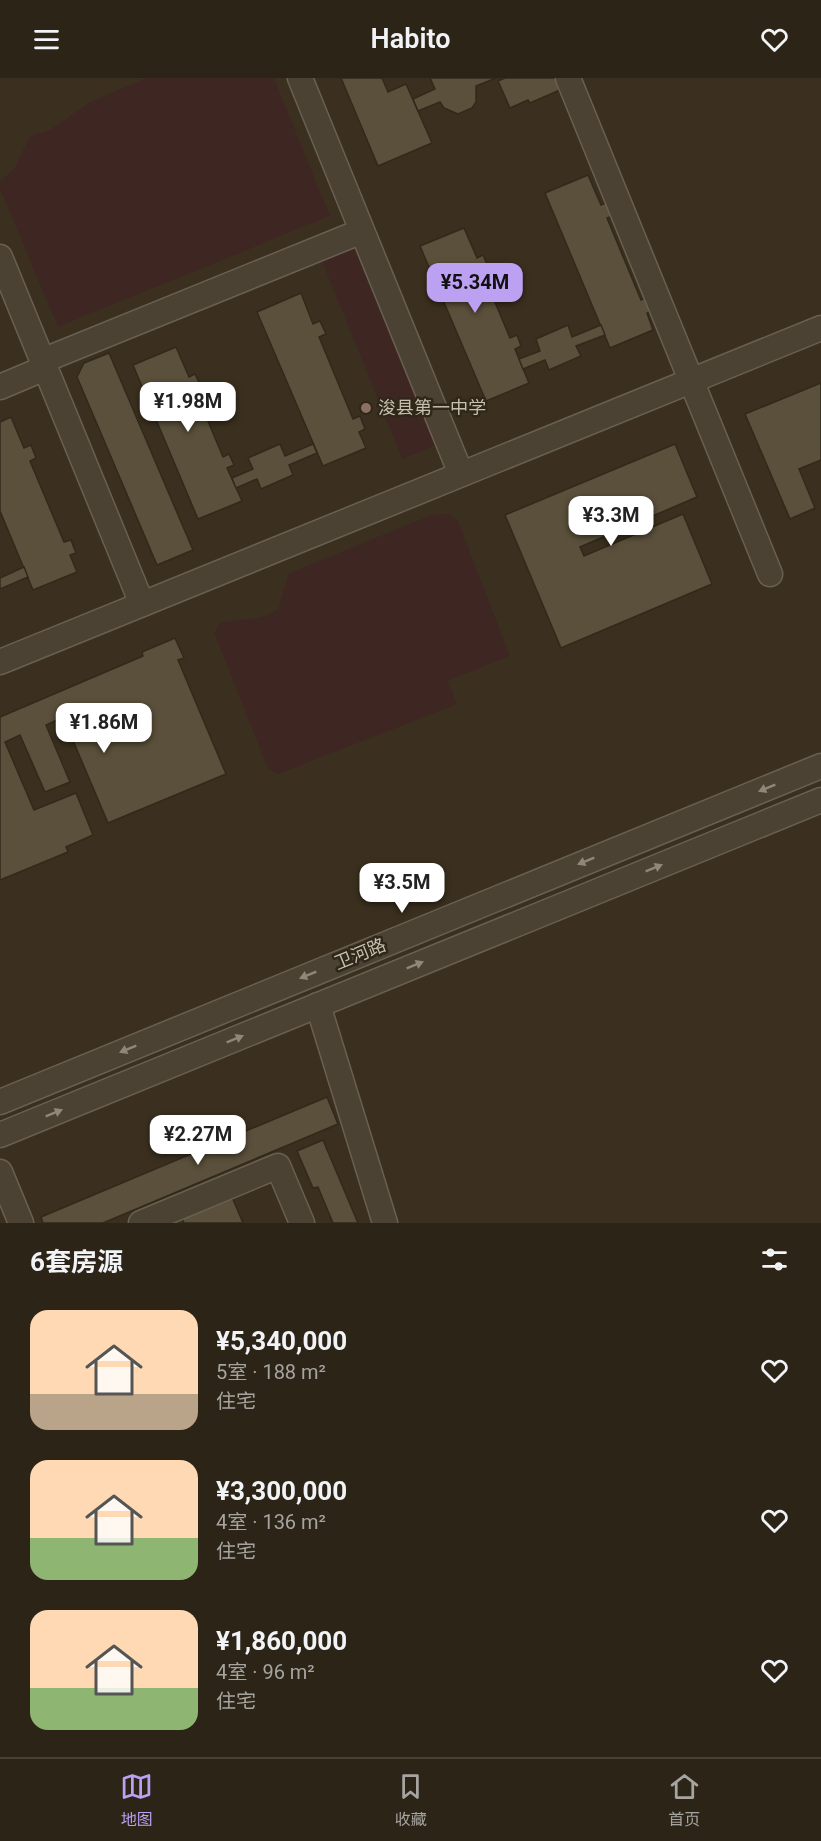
<!DOCTYPE html>
<html lang="zh">
<meta charset="utf-8">
<style>
body{margin:0;font-family:Roboto,"Noto Sans SC",sans-serif;background:#342c20;color:#f1f3f6;height:100vh;display:flex;flex-direction:column;font-size:22px;white-space:nowrap}
*{box-sizing:border-box;margin:0}
p{font-size:20px;color:#a6a4a1}
.icon{flex:none;width:33px;height:33px;fill:none;stroke:currentColor;stroke-width:2;stroke-linecap:round;stroke-linejoin:round}
.map{position:relative;height:1145px;overflow:hidden}
.sheet{display:flex;flex-direction:column;background:#2c2417;flex:1}
.sheet>*{flex:none}
.price{position:absolute;translate:-50% -51px;padding:0 14px;border-radius:12px;background:#fff;color:#222;font-size:20px;line-height:39px;filter:drop-shadow(0 2px 3px #0008)}
.price::after{content:'';position:absolute;left:50%;top:36px;width:18px;height:14px;margin-left:-9px;background:inherit;clip-path:polygon(0 0,100% 0,50% 100%)}
.price.current{background:#bca0f2;color:#111}
ul{padding:0;list-style:none}
li{display:flex;align-items:center;gap:18px;height:150px;padding:0 30px}
li span{display:grid;place-items:center;flex:none;width:168px;height:120px;border-radius:18px;color:#555}
li>.icon{margin-inline-start:auto}
span .icon{width:72px;height:72px;fill:#fffc;stroke-width:1}
li b{font-size:26px}
h2{display:flex;justify-content:space-between;align-items:center;height:72px;padding:0 30px;font-size:26px}
header{display:flex;justify-content:space-between;align-items:center;height:78px;padding:0 30px;background:#2c2417;font-size:27px;font-weight:600}
.tab-bar{display:flex;justify-content:space-around;align-items:center;height:84px;border-top:2px solid #484136;background:#2c2417;font-size:16px;color:#a6a4a1}
.tab-bar a{display:grid;justify-items:center;gap:3px}
.tab-bar .current{color:#bca0f2}
.map>svg:first-child{display:block}
.grass{fill:#3e2723}
.building{fill:#5b503b;stroke:#31291b;stroke-width:1.5}
.lines{fill:none;stroke-linecap:round;stroke-linejoin:round}
.minor-casing{stroke:#686051;stroke-width:27}
.minor{stroke:#4b4233;stroke-width:24}
.oneway{fill:#8f8777}
.education-dot{fill:#8d6e63;stroke:#2f2719;stroke-width:2}
.labels{text-anchor:middle;stroke-width:5;stroke-linejoin:round;paint-order:stroke}
.poi-label{font-size:18px;fill:#c7bfae;stroke:#2f2719;text-anchor:start}
.street-label{font-size:18px;fill:#c7bfae;stroke:#2f2719}
</style>
<header><svg class="icon" aria-label="menu" viewBox="0 0 24 24"><path d="M4 6h16M4 12h16M4 18h16"/></svg>Habito<svg class="icon" aria-label="heart" viewBox="0 0 24 24"><path d="M12 20l-8-8c-3-5 5-10 8-4 3-6 11-1 8 4z"/></svg></header>
<div class="map">
<svg width="821" height="1145" viewBox="0 0 821 1145">
<rect width="100%" height="100%" fill="#3b301f"/>
<!-- grass -->
<g class="grass">
<path d="M146,0H274L330,138L58,249L0,111V103L14,91L30,58L50,52L90,24Z"/>
<path d="M348,168L358,174L437,367L402,381L319,176Z"/>
<path d="M448,436L458,443L510,578L448,603L457,626L279,696L268,691L214,555L220,545C241,539 259,545 278,531L289,495L432,437Z"/>
</g>
<!-- building -->
<g class="building">
<path d="M341,0H382L388,14L406,6L432,65L378,88Z"/>
<path d="M430,0H496L476,8V24L472,30L458,36L444,30L440,24L418,33L413,21L435,11Z"/>
<path d="M505,0H555L560,12L530,25L528,22L510,30L498,3Z"/>
<path d="M588,97L601,127L608,124L613,138L607,140L641,222L647,219L653,232L647,235L653,252L610,270L545,115Z"/>
<path d="M464,150L477,180L483,177L489,191L482,193L510,260L517,257L521,268L515,271L529,305L486,323L420,168Z"/>
<path d="M301,215L313,246L320,243L326,256L319,259L353,341L360,338L365,351L359,354L366,370L323,388L257,234Z"/>
<path d="M568,247L572,259L601,247L605,257L576,268L581,278L549,292L545,282L523,291L519,281L540,273L536,261Z"/>
<path d="M176,269L189,299L195,296L201,309L195,312L223,379L229,376L234,387L227,390L242,423L198,441L133,287Z"/>
<path d="M109,275L193,472L157,487L77,299L84,285Z"/>
<path d="M821,305V382L799,391L815,430L790,441L745,336Z"/>
<path d="M11,339L24,370L31,367L36,380L30,383L64,464L71,462L76,475L70,477L77,494L33,512L0,433V344Z"/>
<path d="M280,366L285,378L313,366L317,375L289,387L293,397L261,411L257,401L236,410L232,400L253,391L248,380Z"/>
<path d="M675,366L697,419L580,469L584,478L683,436L712,506L561,570L505,437Z"/>
<path d="M24,489L28,499L0,511V500Z"/>
<path d="M175,560L184,580L178,582L226,696L108,745L63,639L46,647L70,704L45,714L20,657L5,664L34,732L76,715L93,757L66,769L68,774L0,802V639L143,578L142,574Z"/>
<path d="M327,1019L338,1046L103,1145H43L41,1139Z"/>
<path d="M323,1062L358,1145H333L318,1109L313,1110L297,1073Z"/>
<path d="M232,1119L243,1145H184L182,1140Z"/>
</g>
<g class="lines">
<!-- minor casing -->
<g class="minor-casing">
<g id="minor">
<path d="M300,0L461,396"/>
<path d="M568,0L770,496"/>
<path d="M0,179L142,526"/>
<path d="M42,283L362,153"/>
<path d="M0,309L45,290"/>
<path d="M0,584L821,250"/>
<path d="M318,927L385,1145"/>
<path d="M0,1024L821,688"/>
<path d="M0,1057L821,722"/>
<path d="M0,1094L21,1145"/>
<path d="M141,1145L278,1088L302,1145"/>
</g>
</g>
<!-- minor -->
<use href="#minor" class="minor"/>
</g>
<!-- one-way arrows -->
<defs><path id="oneway-solid" d="M-6-.8H1V-3.2L6.5 0L1 3.2V.8H-6Z" transform="scale(1.5)"/></defs>
<g class="oneway">
<use href="#oneway-solid" transform="translate(767 710) rotate(158)"/>
<use href="#oneway-solid" transform="translate(586 783) rotate(158)"/>
<use href="#oneway-solid" transform="translate(654 790) rotate(-22)"/>
<use href="#oneway-solid" transform="translate(415 887) rotate(-22)"/>
<use href="#oneway-solid" transform="translate(308 897) rotate(158)"/>
<use href="#oneway-solid" transform="translate(235 961) rotate(-22)"/>
<use href="#oneway-solid" transform="translate(128 971) rotate(158)"/>
<use href="#oneway-solid" transform="translate(54 1035) rotate(-22)"/>
</g>
<!-- markers -->
<circle class="education-dot" cx="366" cy="330" r="6"/>
<g class="labels">
<!-- poi labels -->
<g class="poi-label">
<text x="378" y="336">浚县第一中学</text>
</g>
<!-- street labels -->
<g class="street-label">
<text transform="translate(360 876) rotate(-22)" y="6">卫河路</text>
</g>
</g>
</svg>
<b class="price current" style="left:475px;top:236px">¥5.34M</b>
<b class="price" style="left:188px;top:355px">¥1.98M</b>
<b class="price" style="left:611px;top:469px">¥3.3M</b>
<b class="price" style="left:104px;top:676px">¥1.86M</b>
<b class="price" style="left:402px;top:836px">¥3.5M</b>
<b class="price" style="left:198px;top:1088px">¥2.27M</b>
</div>
<section class="sheet">
<h2>6套房源<svg class="icon" aria-label="filters" viewBox="0 0 24 24"><path d="M4 7h16M4 17h16"/><circle cx="9" cy="7" r="2"/><circle cx="15" cy="17" r="2"/></svg></h2>
<ul>
<li><span style="background:linear-gradient(#ffd9b3 70%,#b9a48a 0)"><svg class="icon" aria-label="home" viewBox="0 0 24 24"><path d="M3 11l9-7 9 7M6 9v11h12V9"/></svg></span><div><b>¥5,340,000</b><p>5室 · 188 m²</p><p>住宅</p></div><svg class="icon" aria-label="heart" viewBox="0 0 24 24"><path d="M12 20l-8-8c-3-5 5-10 8-4 3-6 11-1 8 4z"/></svg></li>
<li><span style="background:linear-gradient(#ffd9b3 65%,#8fb573 0)"><svg class="icon" aria-label="home" viewBox="0 0 24 24"><path d="M3 11l9-7 9 7M6 9v11h12V9"/></svg></span><div><b>¥3,300,000</b><p>4室 · 136 m²</p><p>住宅</p></div><svg class="icon" aria-label="heart" viewBox="0 0 24 24"><path d="M12 20l-8-8c-3-5 5-10 8-4 3-6 11-1 8 4z"/></svg></li>
<li><span style="background:linear-gradient(#ffd9b3 65%,#8fb573 0)"><svg class="icon" aria-label="home" viewBox="0 0 24 24"><path d="M3 11l9-7 9 7M6 9v11h12V9"/></svg></span><div><b>¥1,860,000</b><p>4室 · 96 m²</p><p>住宅</p></div><svg class="icon" aria-label="heart" viewBox="0 0 24 24"><path d="M12 20l-8-8c-3-5 5-10 8-4 3-6 11-1 8 4z"/></svg></li>
</ul>
</section>
<nav class="tab-bar">
<a class="current"><svg class="icon" aria-label="map" viewBox="0 0 24 24"><path d="M3 6l6-2 6 2 6-2v14l-6 2-6-2-6 2zM9 4v14M15 6v14"/></svg>地图</a>
<a><svg class="icon" aria-label="saved" viewBox="0 0 24 24"><path d="M7 4h10v16l-5-4-5 4z"/></svg>收藏</a>
<a><svg class="icon" aria-label="home" viewBox="0 0 24 24"><path d="M3 11l9-7 9 7M6 9v11h12V9"/></svg>首页</a>
</nav>
